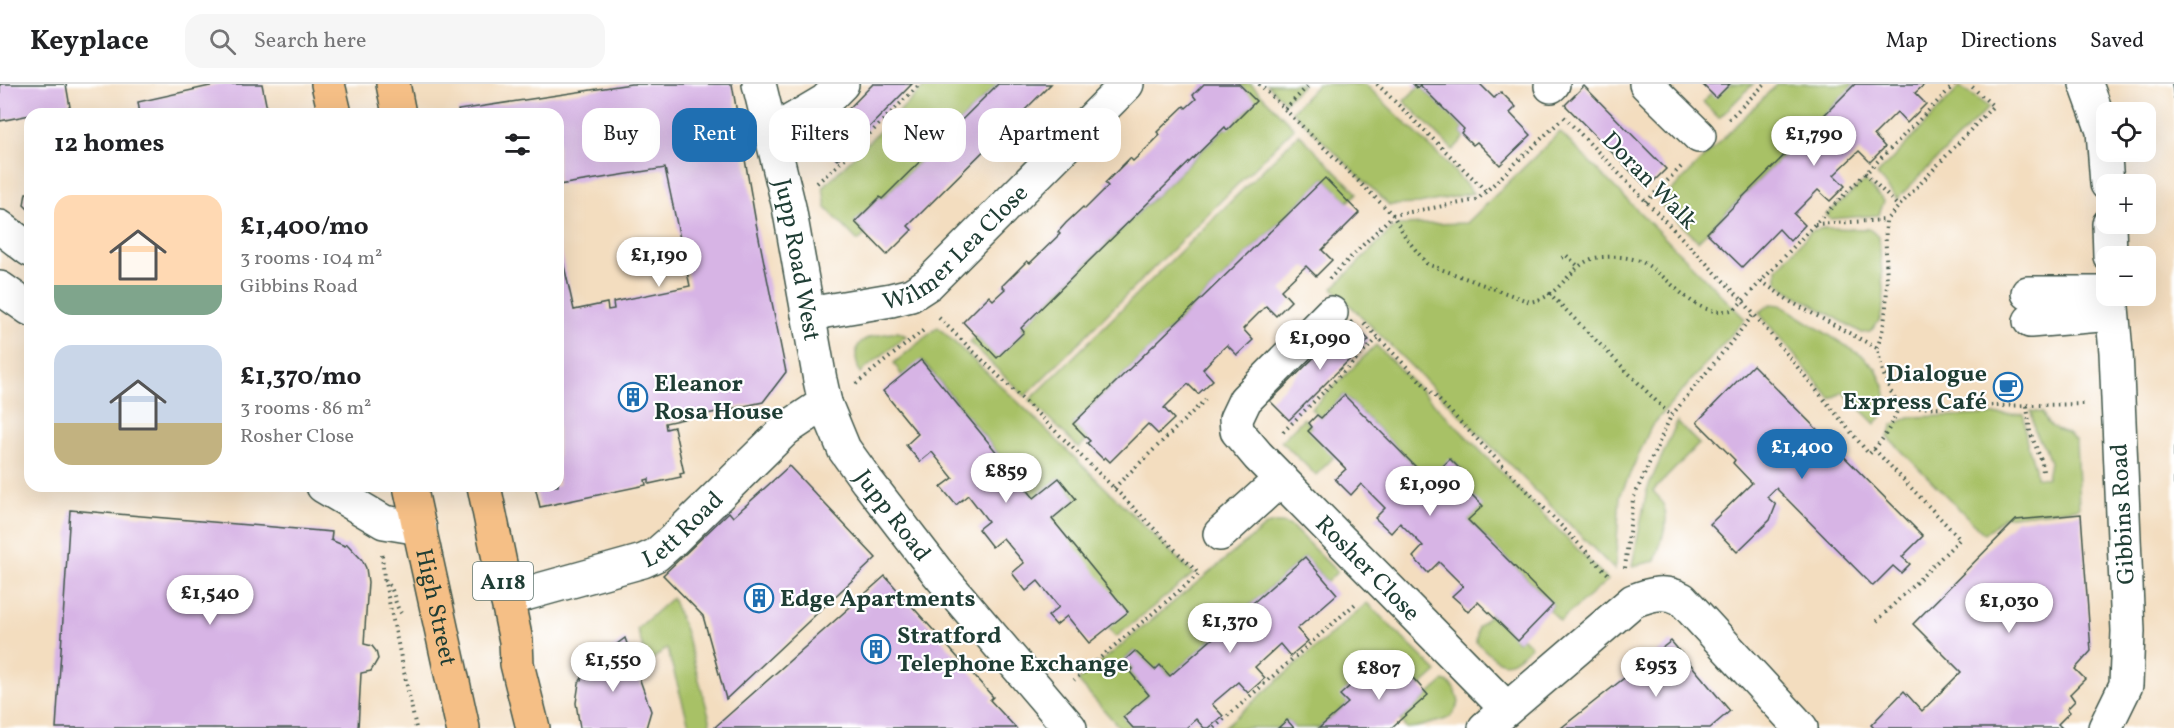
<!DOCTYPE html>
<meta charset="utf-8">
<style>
body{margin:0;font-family:Vollkorn,serif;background:#f6f6f6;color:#202124;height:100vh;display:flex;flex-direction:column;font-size:22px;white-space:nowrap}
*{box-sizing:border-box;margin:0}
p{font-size:20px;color:#757577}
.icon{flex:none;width:33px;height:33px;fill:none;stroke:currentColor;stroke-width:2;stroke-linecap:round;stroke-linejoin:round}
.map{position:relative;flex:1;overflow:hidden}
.sheet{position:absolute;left:24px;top:24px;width:540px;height:384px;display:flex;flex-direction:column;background:#fff;border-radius:18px;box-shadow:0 6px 24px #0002}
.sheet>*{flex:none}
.guide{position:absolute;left:582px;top:24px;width:570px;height:54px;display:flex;gap:12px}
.fabs{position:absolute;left:2096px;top:18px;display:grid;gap:12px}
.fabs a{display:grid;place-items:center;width:60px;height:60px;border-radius:12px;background:#fff;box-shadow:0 6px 24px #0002;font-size:30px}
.price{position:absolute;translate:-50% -51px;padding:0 14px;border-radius:21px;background:#fff;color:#222;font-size:20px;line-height:39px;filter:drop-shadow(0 2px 3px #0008)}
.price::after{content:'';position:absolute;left:50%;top:36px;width:18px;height:14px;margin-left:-9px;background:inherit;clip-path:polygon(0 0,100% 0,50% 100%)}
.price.selected{background:#1f6fb2;color:#fff}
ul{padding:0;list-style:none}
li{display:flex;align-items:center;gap:18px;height:150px;padding:0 30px}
li span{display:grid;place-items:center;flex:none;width:168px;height:120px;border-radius:18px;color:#555}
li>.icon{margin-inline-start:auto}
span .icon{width:72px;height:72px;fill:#fffc;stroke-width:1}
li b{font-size:26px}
h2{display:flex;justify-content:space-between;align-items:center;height:72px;padding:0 30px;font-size:26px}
.pill{padding:0 21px;border-radius:18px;background:#fff;box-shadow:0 6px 24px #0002;font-size:21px;line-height:54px}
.pill.selected{background:#1f6fb2;color:#fff}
header{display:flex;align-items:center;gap:36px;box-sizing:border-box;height:84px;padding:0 30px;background:#fff;border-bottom:2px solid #e0e0e0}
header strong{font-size:28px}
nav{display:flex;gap:33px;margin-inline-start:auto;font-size:21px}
.search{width:420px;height:54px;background:#f6f6f6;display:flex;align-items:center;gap:15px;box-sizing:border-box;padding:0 21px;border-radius:18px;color:#757577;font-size:22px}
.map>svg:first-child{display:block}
.green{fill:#a8c166;stroke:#647f4d;stroke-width:1.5}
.building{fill:#d7b4e5}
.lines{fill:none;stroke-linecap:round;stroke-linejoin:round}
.minor-casing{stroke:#3f5549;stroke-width:36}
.major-casing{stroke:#3f5549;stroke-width:36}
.path{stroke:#3f5549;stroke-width:4;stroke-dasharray:1.5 4.5;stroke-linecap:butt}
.minor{stroke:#fff;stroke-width:33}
.major{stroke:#f5bf86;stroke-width:33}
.tram{stroke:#1f3d34;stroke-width:1.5}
.labels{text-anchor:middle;stroke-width:4.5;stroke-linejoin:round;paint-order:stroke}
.shield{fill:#fff;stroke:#627771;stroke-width:1.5}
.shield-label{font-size:22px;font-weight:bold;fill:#1f3d34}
.street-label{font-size:24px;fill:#1f3d34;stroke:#fff}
.poi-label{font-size:24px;font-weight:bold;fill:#1f3d34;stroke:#fff;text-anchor:start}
</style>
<header>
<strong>Keyplace</strong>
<div class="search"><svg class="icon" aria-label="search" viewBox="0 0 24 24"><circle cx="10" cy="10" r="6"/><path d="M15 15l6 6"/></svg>Search here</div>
<nav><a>Map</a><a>Directions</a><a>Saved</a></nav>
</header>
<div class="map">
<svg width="2174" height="644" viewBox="0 0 2174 644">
<rect width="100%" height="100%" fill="#fff"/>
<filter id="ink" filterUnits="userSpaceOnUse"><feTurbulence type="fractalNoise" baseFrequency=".0167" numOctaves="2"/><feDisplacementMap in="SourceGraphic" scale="12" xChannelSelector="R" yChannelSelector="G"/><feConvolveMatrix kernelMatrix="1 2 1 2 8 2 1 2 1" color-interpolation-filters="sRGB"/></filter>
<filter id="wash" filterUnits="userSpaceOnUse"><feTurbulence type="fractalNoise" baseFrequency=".008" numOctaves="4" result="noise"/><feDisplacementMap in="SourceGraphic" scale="24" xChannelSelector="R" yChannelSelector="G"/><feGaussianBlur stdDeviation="1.35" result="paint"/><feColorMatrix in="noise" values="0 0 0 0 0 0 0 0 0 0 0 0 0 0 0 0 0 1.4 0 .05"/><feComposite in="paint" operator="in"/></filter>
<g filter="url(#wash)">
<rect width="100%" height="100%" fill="#f3ddbf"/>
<!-- green -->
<g class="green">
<path d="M927,0H998L882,115L879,113L855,138L866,150L858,157L826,124L823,103Z"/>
<path d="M1239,0H1251L1294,44L1025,312L969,258L976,252L997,273L1024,248L1021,244L1225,44L1227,45L1255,18Z"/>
<path d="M1267,0H1303L1285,18Z"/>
<path d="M1318,0H1365L1446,78L1473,109L1419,120L1389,121L1292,27Z"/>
<path d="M1730,0H1753L1719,34L1703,18L1711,9Z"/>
<path d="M1777,0H1855L1698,157L1659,119Z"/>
<path d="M1420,1L1464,45L1461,49L1465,53L1453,66L1404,17Z"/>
<path d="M1960,3L1989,23L1897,115L1877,91Z"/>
<path d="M1560,48L1745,235L1651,343L1620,412L1615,486L1333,204L1392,145L1398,141L1467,139Z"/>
<path d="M1299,50L1357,109L1348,118L1325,94L1073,340L1088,355L1079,364L1030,316Z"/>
<path d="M1865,97L1884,117L1879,131L1831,135L1826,131Z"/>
<path d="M1824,144L1869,145L1879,153L1884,218L1880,236L1870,248L1862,249L1787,206L1777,197V185L1811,147Z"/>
<path d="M1771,220L1781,221L1864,273L1876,285L1885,304L1887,319L1884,330L1875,340L1843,308L1831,315L1759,229Z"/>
<path d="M938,243L1018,318L1193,490L1116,553L1108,543L1052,435L1076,415L1059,394L1034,414L922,276L902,292L894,279Z"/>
<path d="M898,248L906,252L860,289C846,253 870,252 898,248Z"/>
<path d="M1376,261L1608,496L1560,537L1549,526L1553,521L1468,436L1482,422L1463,402L1470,395L1451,375L1429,396L1344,311L1321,334L1311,325Z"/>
<path d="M2031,327L2043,329C2048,344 2052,343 2064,348C2068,349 2072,354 2076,357L2079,424L2004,433L1984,450L1888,353L1893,341L1909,333L2024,330L2026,355L2035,384L2036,393L2047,394L2050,378L2045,363L2040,357L2035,348Z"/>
<path d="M1304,334L1334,373L1316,391L1281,357Z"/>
<path d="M1677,338L1699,360L1653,407C1676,428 1663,450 1655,477L1632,482L1647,406Z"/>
<path d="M1274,439H1282L1291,442L1337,488L1327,498L1305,473L1170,592L1161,581L1155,586L1134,567L1125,576L1133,585L1130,588L1149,611L1124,633L1133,644H1120L1078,597L1267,441Z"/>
<path d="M672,514L685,546L710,635L709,644H690L667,564L648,579L637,545Z"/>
<path d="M1367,519L1437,588L1420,603L1397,576L1369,601L1361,593L1341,611L1348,619L1319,644H1294L1287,636L1278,644H1223Z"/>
<path d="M1491,530L1517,557L1522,553L1531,562C1504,590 1500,579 1476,558L1478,543Z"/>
<path d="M1444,597C1454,600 1457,609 1459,619C1450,639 1444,635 1425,641C1418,643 1414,644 1406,644L1400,636Z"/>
</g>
<g id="blocks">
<!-- building -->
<g class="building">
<path d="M0,0H66L70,23L0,37Z"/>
<path d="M219,0H262L268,30H140L138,18Z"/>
<path d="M631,0H732L756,139L786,288L763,318L665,339L666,345L674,343L684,389L680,390L681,393L649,400V395L645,396L646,401L540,423L535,402H558V155L574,226L607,219L608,226L614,225L613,218L690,202L665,84L558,101V30H459L458,26Z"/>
<path d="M873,0H912L837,76L817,57Z"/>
<path d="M998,0H1051L908,142L912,146L887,171L855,138L880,113L882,115Z"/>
<path d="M1204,0H1239L1256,17L1227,46L1225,43L1021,244L1024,248L997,274L963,238L989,212L993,216L1005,205L1002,202L1027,177L1030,179L1060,150L1058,148L1066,139L1083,123L1085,125L1108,102L1105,99L1130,74L1133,77L1147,64L1160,51L1157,48L1184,22L1186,24L1196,15L1193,11Z"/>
<path d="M1413,0H1480L1494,14L1501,8L1516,23L1510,29L1531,51L1500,81L1477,58L1473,61L1461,49L1464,45L1420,1L1417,4Z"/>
<path d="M1702,0H1730L1716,14Z"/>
<path d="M1855,0H1925L1915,9L1926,20L1907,39L1897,28L1874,51L1885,63L1870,78L1859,67L1834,91L1845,102L1830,117L1818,106L1794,130L1805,141L1790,157L1779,145L1742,183L1707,149Z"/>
<path d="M1584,2L1666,85L1647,104L1565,21Z"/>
<path d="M1325,94L1359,129L1322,166L1332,176L1316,192L1306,182L1281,206L1291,217L1276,232L1266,222L1243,245L1253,256L1237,271L1227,261L1215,272L1203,285L1213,296L1198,310L1188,300L1164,324L1174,335L1158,350L1148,340L1110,378L1105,373L1103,375L1087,359L1090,357L1073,340Z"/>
<path d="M26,109H30V127L24,121Z"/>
<path d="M1351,237L1369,256L1289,336L1270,317Z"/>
<path d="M921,276L1034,414L1059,394L1076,415L1052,435L1128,528L1089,559L1067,532L1056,541L1048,532L1059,523L1038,497L1026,507L1012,489L1024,479L1003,454L992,463L978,445L988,437L968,411L956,421L941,403L953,394L932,368L920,378L906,361L918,350L883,307Z"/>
<path d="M1753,281L1923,452L1902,473L1910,480L1901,489L1893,482L1873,502L1776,404L1767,413L1776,421L1770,436L1737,468L1710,440L1752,399L1733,379L1735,376L1697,338Z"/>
<path d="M1344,311L1429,396L1450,375L1470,395L1463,402L1483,422L1468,436L1553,521L1518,557L1478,518L1468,528L1461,520L1452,512L1463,502L1439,478L1428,489L1413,473L1423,462L1400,439L1391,449L1375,434L1385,424L1361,400L1351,411L1335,395L1346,385L1308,347L1312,343L1309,339L1317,331L1321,334Z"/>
<path d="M789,382L876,474L726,615L703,532L663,491L729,428L733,433Z"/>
<path d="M70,426L332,448L331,456L345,462L347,460L362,476L366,484L368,498L364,560L372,562L376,567L378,575L371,587L361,589L358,644H56Z"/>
<path d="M2081,430L2091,567L2075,585L2085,595L2070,610L2075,617L2067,625L2070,628L2058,640L2062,644H1874L1871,641L1904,607L1922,627L1961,588L1913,540L2016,436Z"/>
<path d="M1305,473L1337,510L1297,545L1308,557L1290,572L1280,560L1255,583L1265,594L1248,609L1238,598L1212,620L1223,632L1209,644H1204L1196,635L1186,644H1133L1123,633L1149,611L1130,588L1133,585L1125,576L1135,567L1155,586L1160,581L1170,592Z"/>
<path d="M885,492L993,613L990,616L1016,644H716L715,643Z"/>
<path d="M625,554L651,627L646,644H580L576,619L579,599L586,587L597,575Z"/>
<path d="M1671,557L1730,627L1710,644H1561Z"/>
<path d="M1397,576L1428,611L1391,644H1319L1348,619L1340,611L1361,592L1369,601Z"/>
<path d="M1287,636L1294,644H1278Z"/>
</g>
</g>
</g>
<g filter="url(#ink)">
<use href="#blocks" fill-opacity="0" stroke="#3f5549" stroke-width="1.5"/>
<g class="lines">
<!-- minor casing -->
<g class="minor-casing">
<g id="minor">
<path id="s1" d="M759,0L789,123L820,296L825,319L844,365L867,397L937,488L1070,644"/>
<path d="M1646,0L1699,52"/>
<path d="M2086,0L2103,47L2107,100"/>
<path d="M1551,2L1553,0"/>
<path d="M771,49L825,17L842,0"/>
<path d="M2109,140L2110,172"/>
<path d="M0,143L30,166"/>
<path d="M0,204L30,225"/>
<path d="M2028,209H2106"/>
<path id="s2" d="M1331,229L1245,316L1236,335L1237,347L1258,372L1506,624"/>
<path id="s3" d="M808,230L891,216L911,211L928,200L1127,0"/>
<path d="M2030,237L2112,230"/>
<path d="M323,402L384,438L420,444"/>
<path d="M1220,450L1281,395"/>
<path id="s4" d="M507,515L643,477L656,471L672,457L786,345L825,319"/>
<path d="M1485,644L1633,517C1651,510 1664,506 1682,515L1801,644"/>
<path d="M2105,644L2126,601L2128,547L2116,268L2111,212"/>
</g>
</g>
<!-- major casing -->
<g class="major-casing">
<g id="major">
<path d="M328,0L335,30"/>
<path d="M393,0L399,30"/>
<path id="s5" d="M410,402L463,644"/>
<path d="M484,402L516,557L517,580L533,644"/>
</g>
</g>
<!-- path -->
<g class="path">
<path d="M1259,0L1393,131L1406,154L1427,180L1530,218C1534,217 1539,216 1543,214C1565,204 1576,173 1603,173C1616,172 1632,173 1644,179C1675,196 1694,237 1735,225L1815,140L1955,0"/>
<path d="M1377,0L1486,107"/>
<path d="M1285,25L1310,0"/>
<path d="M1564,33L1743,217L1869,370C1883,357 1894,339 1899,320"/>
<path d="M1729,35L1765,0"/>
<path d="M1865,89L1898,122"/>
<path d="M817,99L839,80L920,0"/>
<path d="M1646,118L1683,81"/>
<path d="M1815,140L1886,136"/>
<path d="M1562,174L1566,171L1579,183"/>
<path d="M1329,195L1393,131L1477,116L1560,37"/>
<path d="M1761,197L1791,218L1877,264C1882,285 1887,310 1904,324L2083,320"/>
<path d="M1549,209L1671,332"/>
<path d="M939,234L1114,404L1199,490L1074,596"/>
<path d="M1364,239L1610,492"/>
<path d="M1877,264C1893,223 1884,179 1886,136L1993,22L1969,0"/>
<path d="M856,300L925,245"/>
<path d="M2027,322L2030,348L2042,378L2043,388"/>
<path d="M1283,348L1378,254"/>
<path d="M1874,365L1960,455L1877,537"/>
<path d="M1114,404L1206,315"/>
<path d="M382,471L384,494L416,644"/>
<path d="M1625,484L1633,415L1671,332L1754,230"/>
<path d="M385,496C397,508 392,516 401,529"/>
<path d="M1214,644L1355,520"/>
</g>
<!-- minor -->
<use href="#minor" class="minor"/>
<!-- major -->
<use href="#major" class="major"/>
<!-- tram -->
<g class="tram">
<path d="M2172,0L2174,14"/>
<path d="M2174,363V401"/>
</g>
</g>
</g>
<!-- icons -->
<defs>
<g id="cafe-ring" transform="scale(1.5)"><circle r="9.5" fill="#fff" stroke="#1f6fb2" stroke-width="1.5"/><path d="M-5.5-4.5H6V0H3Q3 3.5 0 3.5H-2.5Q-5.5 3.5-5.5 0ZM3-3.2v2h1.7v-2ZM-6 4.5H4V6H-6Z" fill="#1f6fb2"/></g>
<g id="building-ring" transform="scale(1.5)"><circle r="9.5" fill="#fff" stroke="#1f6fb2" stroke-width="1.5"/><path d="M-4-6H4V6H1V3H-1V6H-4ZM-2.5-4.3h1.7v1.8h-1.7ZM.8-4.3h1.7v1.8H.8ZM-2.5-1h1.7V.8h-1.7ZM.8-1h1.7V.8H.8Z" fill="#1f6fb2"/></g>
</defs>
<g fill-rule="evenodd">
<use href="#cafe-ring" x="2008" y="303"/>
<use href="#building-ring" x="633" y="313"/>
<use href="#building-ring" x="759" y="514"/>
<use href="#building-ring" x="876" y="565"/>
</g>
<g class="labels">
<!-- shield labels -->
<rect class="shield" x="473" y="478" width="60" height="38" rx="4.5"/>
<g class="shield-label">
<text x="503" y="505">A118</text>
</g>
<!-- street labels -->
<g class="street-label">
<text transform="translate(1650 96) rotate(46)" y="8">Doran Walk</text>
<text dy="8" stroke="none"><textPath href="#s3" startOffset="168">Wilmer Lea Close</textPath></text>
<text dy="8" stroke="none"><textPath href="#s1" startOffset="180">Jupp Road West</textPath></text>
<text transform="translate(2122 430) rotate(-93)" y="8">Gibbins Road</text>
<text dy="8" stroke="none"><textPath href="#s1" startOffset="458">Jupp Road</textPath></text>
<text dy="8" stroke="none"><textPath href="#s4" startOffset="192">Lett Road</textPath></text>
<text dy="8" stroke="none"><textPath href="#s2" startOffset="345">Rosher Close</textPath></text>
<text dy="8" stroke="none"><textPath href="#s5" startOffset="124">High Street</textPath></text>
</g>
<!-- poi labels -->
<g class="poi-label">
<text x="1987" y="297" text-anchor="end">Dialogue<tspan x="1987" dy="28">Express Café</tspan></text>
<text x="654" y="307">Eleanor<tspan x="654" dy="28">Rosa House</tspan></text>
<text x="780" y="522">Edge Apartments</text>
<text x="897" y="559">Stratford<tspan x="897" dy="28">Telephone Exchange</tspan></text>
</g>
</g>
</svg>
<div class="fabs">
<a><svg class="icon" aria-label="locate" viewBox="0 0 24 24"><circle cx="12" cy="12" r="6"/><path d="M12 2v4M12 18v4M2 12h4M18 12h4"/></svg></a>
<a>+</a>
<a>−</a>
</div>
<b class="price" style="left:1814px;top:83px">£1,790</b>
<b class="price" style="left:659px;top:204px">£1,190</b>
<b class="price" style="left:1320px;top:287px">£1,090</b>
<b class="price selected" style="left:1802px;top:396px">£1,400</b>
<b class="price" style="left:1006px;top:420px">£859</b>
<b class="price" style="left:1430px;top:433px">£1,090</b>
<b class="price" style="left:210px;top:542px">£1,540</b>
<b class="price" style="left:2009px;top:550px">£1,030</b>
<b class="price" style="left:1230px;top:570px">£1,370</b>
<b class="price" style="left:613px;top:609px">£1,550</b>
<b class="price" style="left:1656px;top:614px">£953</b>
<b class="price" style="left:1379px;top:617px">£807</b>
<div class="guide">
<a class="pill">Buy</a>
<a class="pill selected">Rent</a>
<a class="pill">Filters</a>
<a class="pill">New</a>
<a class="pill">Apartment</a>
</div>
<section class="sheet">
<h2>12 homes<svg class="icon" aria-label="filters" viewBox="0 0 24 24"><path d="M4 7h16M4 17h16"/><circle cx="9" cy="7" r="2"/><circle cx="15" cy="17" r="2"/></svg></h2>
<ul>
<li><span style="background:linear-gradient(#ffd9b3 75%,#7fa58c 0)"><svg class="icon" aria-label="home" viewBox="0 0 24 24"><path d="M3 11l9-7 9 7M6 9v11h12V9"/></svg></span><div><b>£1,400/mo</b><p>3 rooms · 104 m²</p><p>Gibbins Road</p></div></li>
<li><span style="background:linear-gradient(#c9d6e8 65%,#c2b280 0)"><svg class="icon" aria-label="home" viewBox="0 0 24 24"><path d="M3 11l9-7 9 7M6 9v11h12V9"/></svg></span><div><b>£1,370/mo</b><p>3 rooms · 86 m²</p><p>Rosher Close</p></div></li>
</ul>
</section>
</div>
